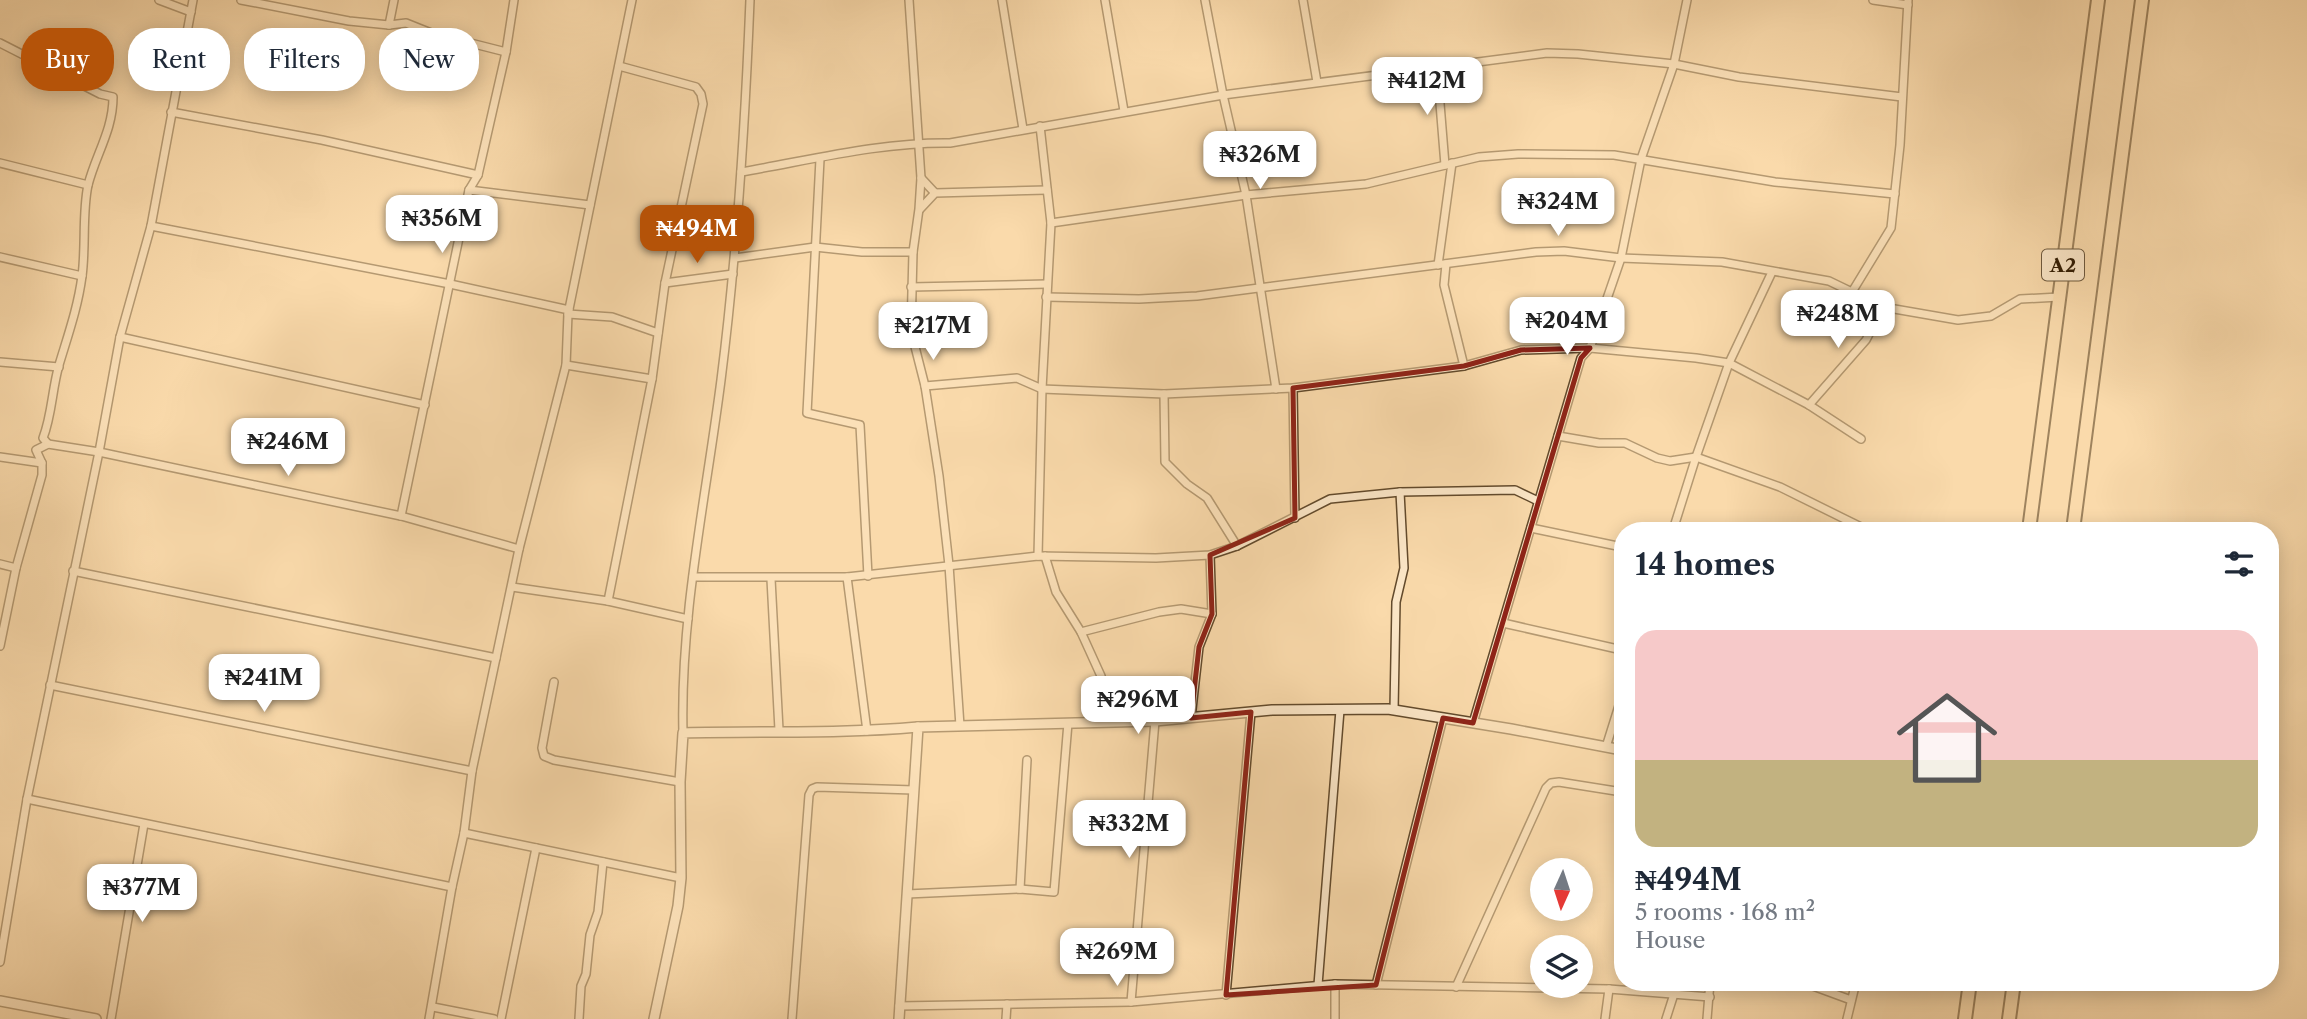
<!DOCTYPE html>
<meta charset="utf-8">
<style>
body{margin:0;font-family:"Libre Caslon Text",serif;background:#f2f2f3;color:#1f2937;height:100vh;display:flex;flex-direction:column;font-size:26px;white-space:nowrap}
*{box-sizing:border-box;margin:0}
p{font-size:23px;color:#747a83}
.icon{flex:none;width:38px;height:38px;fill:none;stroke:currentColor;stroke-width:2;stroke-linecap:round;stroke-linejoin:round}
.map{position:relative;flex:1;overflow:hidden}
.details{position:absolute;left:1614px;top:522px;width:665px;height:469px;display:flex;flex-direction:column;background:#fff;border-radius:28px;box-shadow:0 4px 18px #0003}
.details>*{flex:none}
.guide{position:absolute;left:21px;top:28px;width:665px;height:63px;display:flex;gap:14px}
.needle{width:46px;rotate:183deg}
.buttons{position:absolute;left:1530px;top:858px;display:grid;gap:14px}
.buttons a{display:grid;place-items:center;width:63px;height:63px;border-radius:50%;background:#fff;box-shadow:0 4px 18px #0003;font-size:35px}
.price{position:absolute;translate:-50% -60px;padding:0 16px;border-radius:14px;background:#fff;color:#222;font-size:23px;line-height:46px;filter:drop-shadow(0 2px 4px #0008)}
.price::after{content:'';position:absolute;left:50%;top:42px;width:21px;height:16px;margin-left:-10px;background:inherit;clip-path:polygon(0 0,100% 0,50% 100%)}
.price.current{background:#b45309;color:#fff}
ul{padding:0;list-style:none}
li{display:grid;align-content:center;gap:14px;height:371px;padding:0 21px}
li+li{border-top:2px solid #e0e1e3}
li span{display:grid;place-items:center;height:217px;border-radius:21px;color:#555}
li>.icon{margin-inline-start:auto}
span .icon{width:126px;height:126px;fill:#fffc;stroke-width:1}
li b{font-size:30px}
h2{display:flex;justify-content:space-between;align-items:center;height:84px;padding:0 21px;font-size:30px}
.pill{padding:0 24px;border-radius:28px;background:#fff;box-shadow:0 4px 18px #0003;font-size:24px;line-height:63px}
.pill.current{background:#b45309;color:#fff}
.map>svg:first-child{display:block}
.lines{fill:none;stroke-linecap:round;stroke-linejoin:round}
.minor-casing{stroke:#624a2c;stroke-width:10}
.tertiary-casing{stroke:#624a2c;stroke-width:12}
.trunk-casing{stroke:#301a01;stroke-width:16}
.minor{stroke:#fce7c8;stroke-width:7}
.tertiary{stroke:#fce7c8;stroke-width:9}
.trunk{stroke:#fadaab;stroke-width:12}
.marked{fill:none;stroke:#8f2418;stroke-width:5;stroke-linejoin:round}
.labels{text-anchor:middle;stroke-width:5;stroke-linejoin:round;paint-order:stroke}
.shield{fill:#fce7c8;stroke:#6d583d;stroke-width:2}
.shield-label{font-size:19px;font-weight:bold;fill:#301a01}
</style>
<div class="map">
<svg width="2307" height="1019" viewBox="0 0 2307 1019">
<rect width="100%" height="100%" fill="#fadaab"/>
<filter id="stains"><feTurbulence type="fractalNoise" baseFrequency=".00286" numOctaves="4"/><feColorMatrix values="0 0 0 0 .2 0 0 0 0 .09 0 0 0 0 .02 0 0 0 .5 -.17"/></filter>
<radialGradient id="worn" r=".72"><stop offset=".6" stop-color="#630" stop-opacity="0"/><stop offset="1" stop-color="#630" stop-opacity=".3"/></radialGradient>
<g class="lines">
<!-- minor casing -->
<g class="minor-casing">
<g id="minor">
<path d="M159,0L191,12"/>
<path d="M241,0L349,21L389,25L406,23L431,33L506,52"/>
<path d="M909,0L921,178L919,209L913,252L911,331L925,386L939,476L949,565L960,726"/>
<path d="M1002,0L1023,129"/>
<path d="M1105,0L1124,111"/>
<path d="M1205,0L1223,95L1246,195L1276,389"/>
<path d="M1303,0L1317,82"/>
<path d="M1873,0L1908,5"/>
<path d="M389,25L394,0"/>
<path d="M0,43L100,94L113,97C113,130 96,154 88,185C82,213 86,247 82,276C78,307 68,335 59,365C52,389 52,415 43,438L48,444"/>
<path d="M1437,67L1445,165"/>
<path d="M171,112L322,140L478,175"/>
<path d="M820,159L807,413L860,425L868,576"/>
<path d="M0,163L88,185"/>
<path d="M741,172C811,160 880,142 950,143L1223,95L1547,53L1578,54L1674,64L1739,77L1902,97"/>
<path d="M921,178L935,193"/>
<path d="M469,190L590,205"/>
<path d="M920,209L935,193L1047,190"/>
<path d="M1051,223L1246,195L1366,184L1479,157L1518,154L1614,155L1775,182L1895,194"/>
<path d="M151,226L450,284L569,310"/>
<path d="M0,257L82,276"/>
<path d="M735,258L815,247L862,252H913"/>
<path d="M1446,264L1444,285L1464,366"/>
<path d="M1438,265L1452,163"/>
<path d="M665,283L733,274"/>
<path d="M911,287L1047,284"/>
<path d="M1852,292L1891,228L1900,145L1908,0"/>
<path d="M1046,297L1139,299L1197,296L1536,252L1564,251L1621,258L1722,262L1829,281L1883,307L1958,320L1991,316L2020,299L2059,297"/>
<path d="M568,314L612,317L658,333"/>
<path d="M120,337L425,405"/>
<path d="M0,362L59,367"/>
<path d="M566,365L652,379"/>
<path d="M925,386L1017,378L1042,389L1164,394L1293,388L1464,366L1521,350L1590,348L1696,358L1729,363L1809,405L1861,439"/>
<path d="M1293,388L1295,518"/>
<path d="M1164,394L1165,462L1187,484L1207,498L1237,546"/>
<path d="M1809,405L1866,340L1883,307"/>
<path d="M1558,436L1599,443H1625L1657,458L1670,461L1696,457L1780,487L1867,530"/>
<path d="M0,457L42,463"/>
<path d="M401,516L469,190L478,175L506,52L514,0"/>
<path d="M1531,528L1622,547"/>
<path d="M1673,530L1696,457L1729,363L1772,272"/>
<path d="M1038,556L1042,389L1051,223L1040,126"/>
<path d="M1045,556L1056,592L1081,632L1101,676L1111,721"/>
<path d="M0,564L16,568"/>
<path d="M73,571L496,658"/>
<path d="M693,577H847L1038,556L1156,558L1210,555L1237,546L1330,499L1400,492L1515,490L1538,501"/>
<path d="M847,577L867,731"/>
<path d="M771,579L779,730"/>
<path d="M512,587L608,601L688,619"/>
<path d="M608,601L652,379L665,283L703,104L701,94L696,87L619,66"/>
<path d="M1503,623L1622,650"/>
<path d="M1081,632L1159,612L1181,609L1212,614"/>
<path d="M0,646L16,568L42,475V463L36,450L48,444L99,452L401,516L519,549"/>
<path d="M554,682L542,748L544,756L554,760L680,782"/>
<path d="M50,685L472,771"/>
<path d="M1394,710L1396,602L1404,568L1400,492"/>
<path d="M1191,718L1199,647L1212,614L1210,555"/>
<path d="M1473,723L1581,358L1590,348L1621,258L1641,159L1674,64L1687,0"/>
<path d="M683,733C680,615 706,498 721,380C737,254 745,127 750,0"/>
<path d="M1606,747L1622,696"/>
<path d="M27,799L452,887"/>
<path d="M464,833L681,878"/>
<path d="M1020,889L1027,760"/>
<path d="M907,894L1020,889L1054,892L1068,723"/>
<path d="M0,962L27,799L99,452L120,337L151,226L193,0"/>
<path d="M1802,982L1851,1000"/>
<path d="M1318,985L1340,710"/>
<path d="M1376,985L1443,718"/>
<path d="M1456,987L1546,788L1551,783L1559,782L1622,792"/>
<path d="M1226,995L1251,712"/>
<path d="M1131,1002L1155,721"/>
<path d="M899,1006L1131,1002L1335,984L1609,989L1710,997"/>
<path d="M433,1007L494,1019"/>
<path d="M111,1019L144,824"/>
<path d="M429,1019L452,887L464,833L472,771L496,658L519,549L566,365L568,314L632,0"/>
<path d="M501,1019L536,848"/>
<path d="M579,1019L581,986L586,974L590,935L598,912L603,862"/>
<path d="M792,1019L809,795L812,789L817,787L914,790"/>
<path d="M1006,1019L1007,1004"/>
<path d="M1335,1019V984"/>
<path d="M1605,1019L1609,989"/>
<path d="M1666,1019L1674,994"/>
<path d="M1707,1019L1710,982"/>
<path d="M1847,1019L1856,982"/>
</g>
</g>
<!-- tertiary casing -->
<g class="tertiary-casing">
<g id="tertiary">
<path d="M0,1001L96,1019"/>
<path d="M654,1019L678,906L681,878L680,782L683,733C762,731 840,734 918,727"/>
<path d="M899,1019L918,727L1155,721L1272,710L1388,709L1511,729L1622,750"/>
</g>
</g>
<!-- trunk casing -->
<g class="trunk-casing">
<g id="trunk">
<path d="M2029,530L2098,0"/>
<path d="M2073,530L2142,0"/>
<path d="M1965,1019L1970,982"/>
<path d="M2009,1019L2014,982"/>
</g>
</g>
<!-- minor -->
<use href="#minor" class="minor"/>
<!-- tertiary -->
<use href="#tertiary" class="tertiary"/>
<!-- trunk -->
<use href="#trunk" class="trunk"/>
</g>
<!-- marked area -->
<path d="M0 0H2307V1019H0ZM1590,348L1581,358L1473,723L1443,718L1376,985L1226,995L1251,712L1191,718L1199,647L1212,614L1210,555L1295,518L1293,388L1464,366L1521,350Z" fill="#fadaab" fill-opacity=".55" fill-rule="evenodd"/>
<path class="marked" d="M1590,348L1581,358L1473,723L1443,718L1376,985L1226,995L1251,712L1191,718L1199,647L1212,614L1210,555L1295,518L1293,388L1464,366L1521,350Z"/>
<g class="labels">
<!-- shield labels -->
<rect class="shield" x="2042" y="249.5" width="42" height="31" rx="5"/>
<g class="shield-label">
<text x="2063" y="272">A2</text>
</g>
</g>
<rect width="100%" height="100%" filter="url(#stains)"/>
<rect width="100%" height="100%" fill="url(#worn)"/>
</svg>
<div class="buttons">
<a><svg class="needle" viewBox="-14 -14 28 28"><path d="M0-13l5 13h-10z" fill="#e53935"/><path d="M0 13l5-13h-10z" fill="#747a83"/></svg></a>
<a><svg class="icon" aria-label="layers" viewBox="0 0 24 24"><path d="M12 4l9 5-9 5-9-5zM3 14l9 5 9-5"/></svg></a>
</div>
<b class="price" style="left:1427px;top:117px">₦412M</b>
<b class="price" style="left:1260px;top:191px">₦326M</b>
<b class="price" style="left:1558px;top:238px">₦324M</b>
<b class="price" style="left:442px;top:255px">₦356M</b>
<b class="price current" style="left:697px;top:265px">₦494M</b>
<b class="price" style="left:1838px;top:350px">₦248M</b>
<b class="price" style="left:1567px;top:357px">₦204M</b>
<b class="price" style="left:933px;top:362px">₦217M</b>
<b class="price" style="left:288px;top:478px">₦246M</b>
<b class="price" style="left:264px;top:714px">₦241M</b>
<b class="price" style="left:1138px;top:736px">₦296M</b>
<b class="price" style="left:1129px;top:860px">₦332M</b>
<b class="price" style="left:142px;top:924px">₦377M</b>
<b class="price" style="left:1117px;top:988px">₦269M</b>
<div class="guide">
<a class="pill current">Buy</a>
<a class="pill">Rent</a>
<a class="pill">Filters</a>
<a class="pill">New</a>
</div>
<section class="details">
<h2>14 homes<svg class="icon" aria-label="filters" viewBox="0 0 24 24"><path d="M4 7h16M4 17h16"/><circle cx="9" cy="7" r="2"/><circle cx="15" cy="17" r="2"/></svg></h2>
<ul>
<li><span style="background:linear-gradient(#f6c9c9 60%,#c2b280 0)"><svg class="icon" aria-label="home" viewBox="0 0 24 24"><path d="M3 11l9-7 9 7M6 9v11h12V9"/></svg></span><div><b>₦494M</b><p>5 rooms · 168 m²</p><p>House</p></div></li>
</ul>
</section>
</div>
